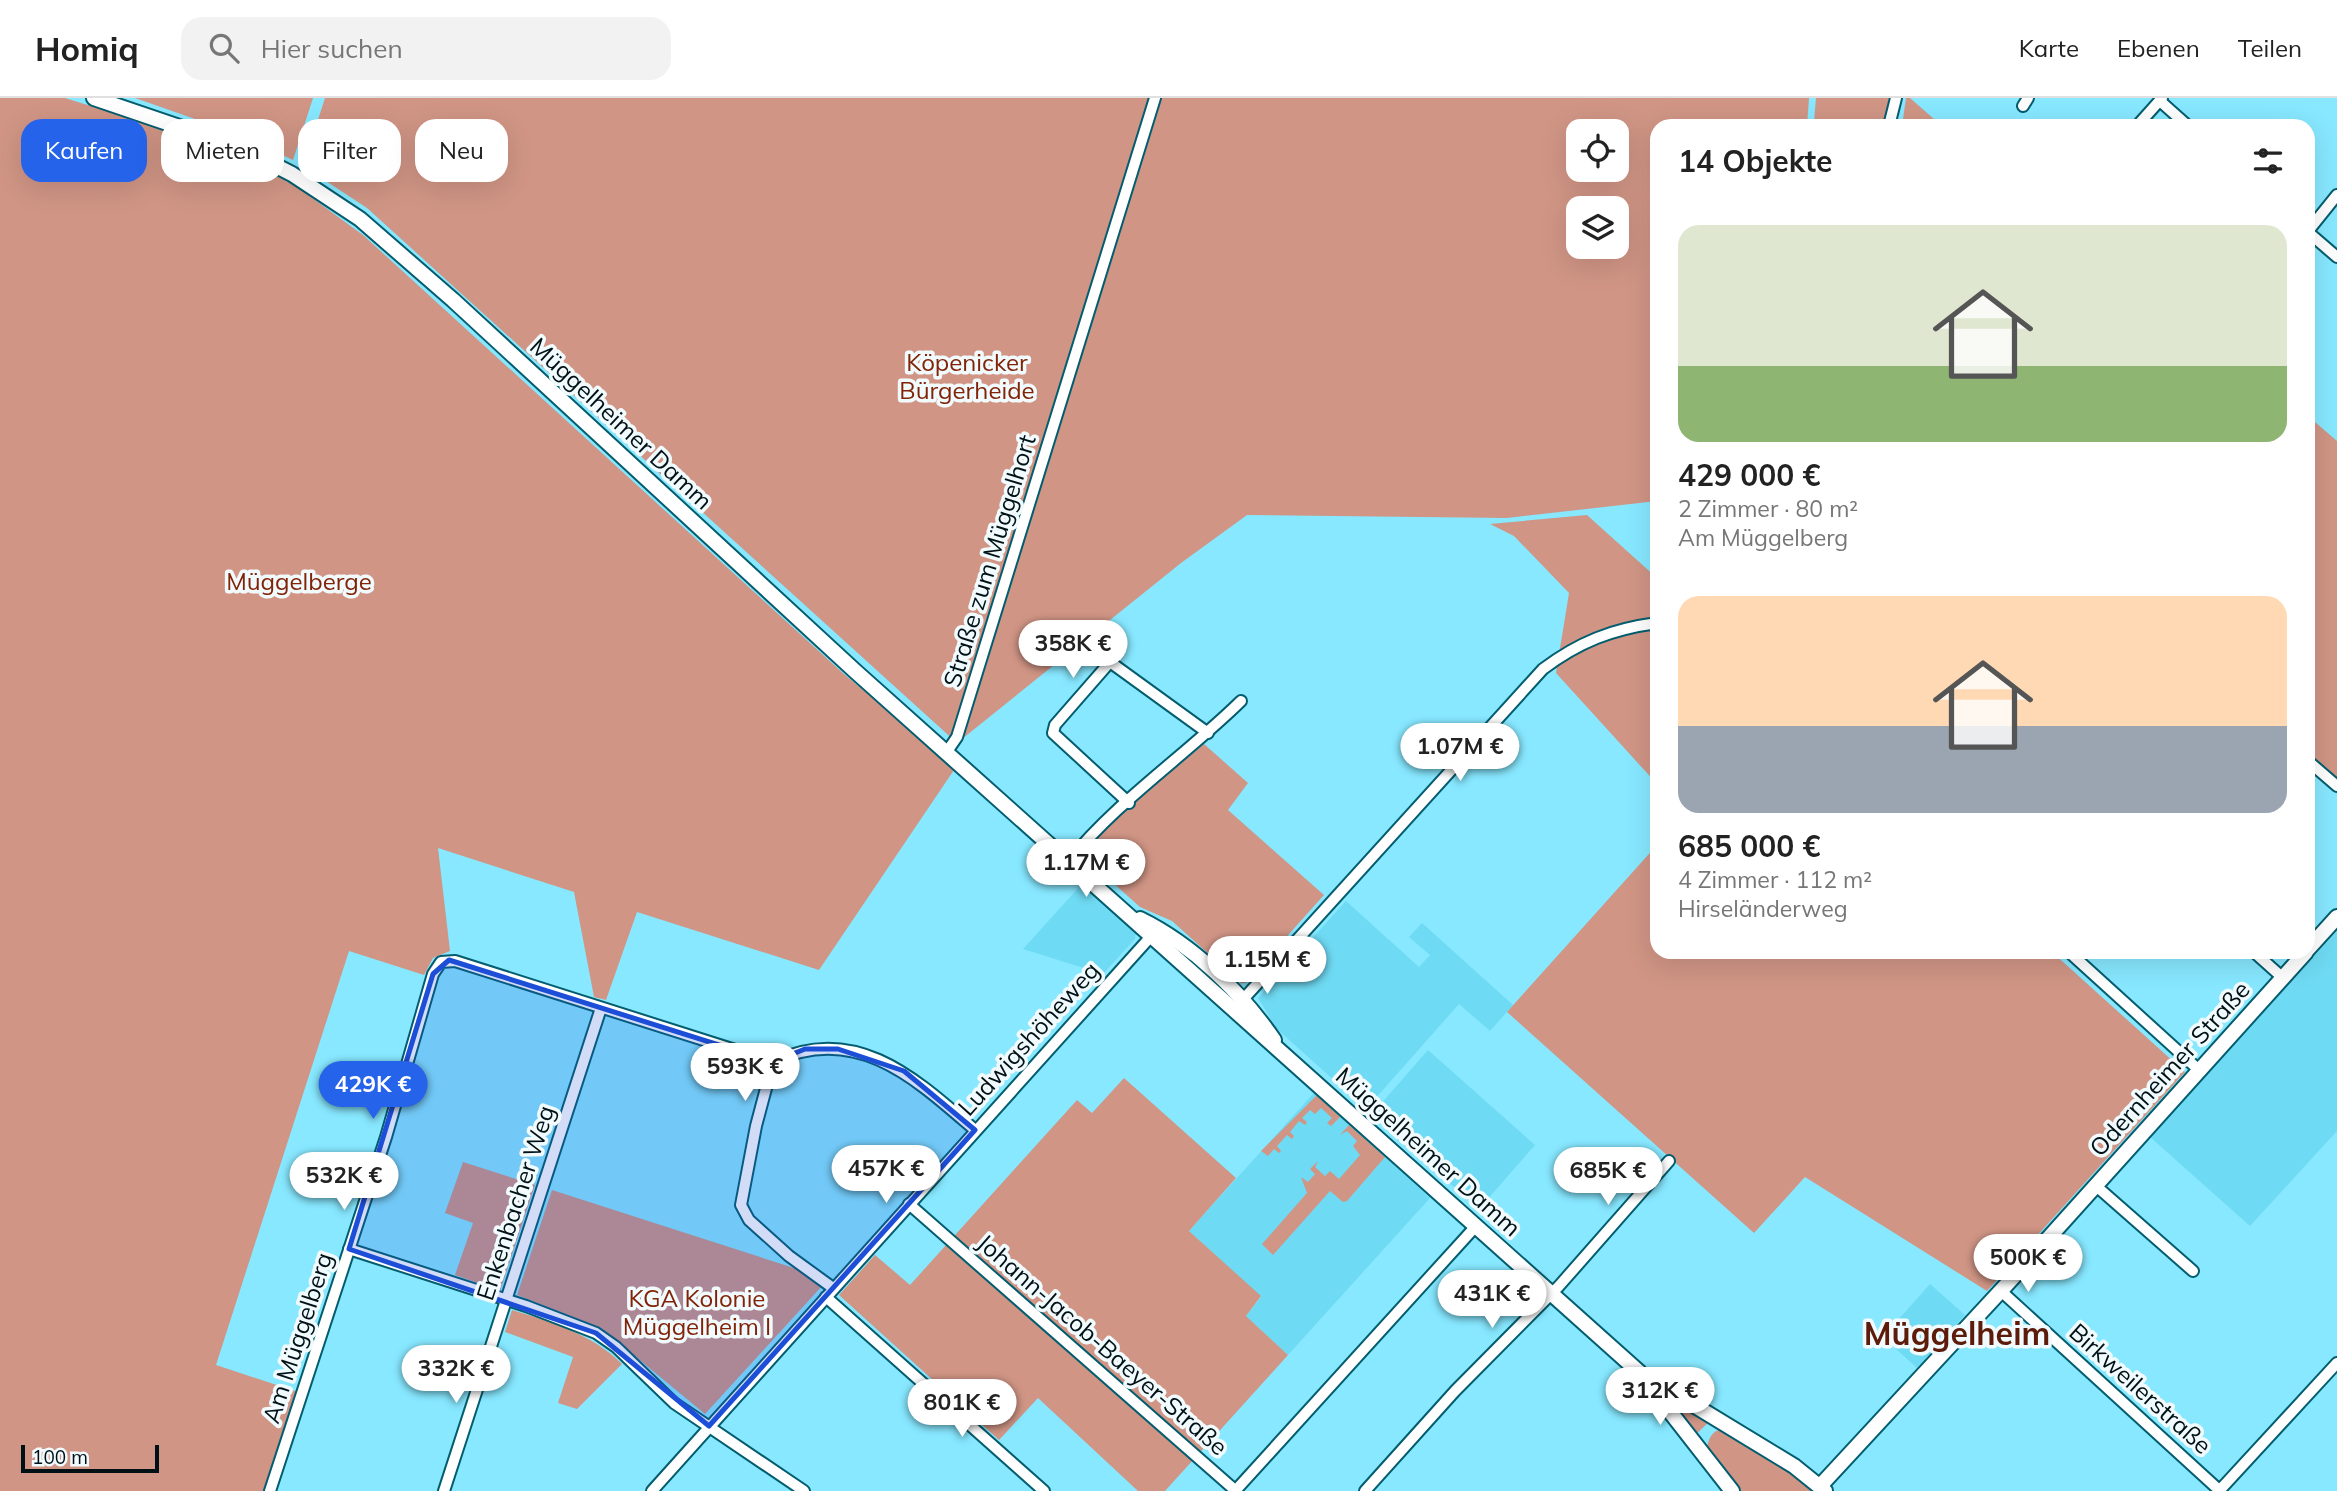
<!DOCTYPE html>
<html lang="de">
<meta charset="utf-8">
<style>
body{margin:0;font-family:Mulish,sans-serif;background:#f2f2f2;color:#222;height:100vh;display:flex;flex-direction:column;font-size:26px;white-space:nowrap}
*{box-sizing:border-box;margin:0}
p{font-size:23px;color:#767676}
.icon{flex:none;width:38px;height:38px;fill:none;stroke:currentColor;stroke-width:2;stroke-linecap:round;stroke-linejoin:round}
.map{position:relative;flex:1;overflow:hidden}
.side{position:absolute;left:1650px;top:21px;width:665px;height:840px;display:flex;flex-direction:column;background:#fff;border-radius:21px;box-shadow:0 7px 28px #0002}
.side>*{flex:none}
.banner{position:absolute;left:21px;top:21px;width:665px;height:63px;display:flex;gap:14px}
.fabs{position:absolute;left:1566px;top:21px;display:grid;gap:14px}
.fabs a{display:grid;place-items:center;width:63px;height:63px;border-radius:14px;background:#fff;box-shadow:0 7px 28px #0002;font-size:35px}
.scale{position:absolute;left:21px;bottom:18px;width:138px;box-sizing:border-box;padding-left:7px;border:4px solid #001116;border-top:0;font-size:19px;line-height:24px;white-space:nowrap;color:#001116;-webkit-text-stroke:5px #f1fafc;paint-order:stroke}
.price{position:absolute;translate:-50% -60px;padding:0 16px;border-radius:24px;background:#fff;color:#222;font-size:23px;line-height:46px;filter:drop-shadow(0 2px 4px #0008)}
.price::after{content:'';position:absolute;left:50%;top:42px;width:21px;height:16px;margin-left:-10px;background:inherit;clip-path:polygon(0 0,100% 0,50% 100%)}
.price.current{background:#2563eb;color:#fff}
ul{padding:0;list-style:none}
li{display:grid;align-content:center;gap:14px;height:371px;padding:0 28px}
li span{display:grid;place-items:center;height:217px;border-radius:21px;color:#555}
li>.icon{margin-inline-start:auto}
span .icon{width:126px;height:126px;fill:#fffc;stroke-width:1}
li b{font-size:30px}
h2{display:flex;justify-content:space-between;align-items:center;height:84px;padding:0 28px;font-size:30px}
.chip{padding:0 24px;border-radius:21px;background:#fff;box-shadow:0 7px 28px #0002;font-size:24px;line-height:63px}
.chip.current{background:#2563eb;color:#fff}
header{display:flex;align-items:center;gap:42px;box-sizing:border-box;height:98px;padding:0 35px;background:#fff;border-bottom:2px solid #e0e0e0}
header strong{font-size:33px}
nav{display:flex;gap:38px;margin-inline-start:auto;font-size:24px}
.search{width:490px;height:63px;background:#f2f2f2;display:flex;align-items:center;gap:18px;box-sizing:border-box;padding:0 24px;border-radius:21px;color:#767676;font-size:26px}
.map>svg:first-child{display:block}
.built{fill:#6fdaf3}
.green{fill:#d09585;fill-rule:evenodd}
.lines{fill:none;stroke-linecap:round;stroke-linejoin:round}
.street-casing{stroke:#035d6e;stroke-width:14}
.secondary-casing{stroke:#035d6e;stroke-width:18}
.street{stroke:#fff;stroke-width:10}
.secondary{stroke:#fff;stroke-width:14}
.marked{fill:#1d4ed8;fill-opacity:0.2;stroke:#1d4ed8;stroke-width:5;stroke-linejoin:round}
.labels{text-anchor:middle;stroke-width:7;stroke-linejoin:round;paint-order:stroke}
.park-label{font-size:24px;fill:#822308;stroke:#f1fafc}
.street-label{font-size:24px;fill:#001116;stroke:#f1fafc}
.district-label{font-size:32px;font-weight:bold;fill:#5d1b09;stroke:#f1fafc}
</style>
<header>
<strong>Homiq</strong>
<div class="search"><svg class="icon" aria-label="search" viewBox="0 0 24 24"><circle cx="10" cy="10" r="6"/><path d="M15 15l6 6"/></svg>Hier suchen</div>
<nav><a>Karte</a><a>Ebenen</a><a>Teilen</a></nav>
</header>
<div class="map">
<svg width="2337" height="1393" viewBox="0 0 2337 1393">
<rect width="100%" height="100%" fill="#87e8ff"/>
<!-- built -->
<g class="built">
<path d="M1081,787L1136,835L1135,841L1103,876L1023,851Z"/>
<path d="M1346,803L1419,869L1430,857L1409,839L1422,825L1513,907L1490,933L1459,906L1366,1011L1277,931L1258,900Z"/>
<path d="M2337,833V1033L2250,1128L2150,1039Z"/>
<path d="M1428,952L1535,1047L1479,1111L1372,1016Z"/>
<path d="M1314,995L1430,1100L1288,1257L1246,1218L1261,1199L1189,1133Z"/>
<path d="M1930,1186L1965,1217L1917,1270L1883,1239Z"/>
</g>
<!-- green -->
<g class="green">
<path d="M0,0H65L187,38L257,67L297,89L363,137L845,577L956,669L819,872L637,814L606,902L594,899L574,794L438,750L450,853L433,860L424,877L349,853L216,1267L298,1294L266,1393H0Z"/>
<path d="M135,0H313L293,62L232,34Z"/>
<path d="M325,0H1809L1807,28H1657V403L1507,420L1247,417L1181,465L957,645L367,110L303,68ZM1578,33H1617V72H1578ZM1578,110H1617V149H1578Z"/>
<path d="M1816,0H1889L1884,28H1819L1814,23Z"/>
<path d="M1906,0H1910L1942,28H1902Z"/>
<path d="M2308,318L2337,343V690L2308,665Z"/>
<path d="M1587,417L1657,480V686L1556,575L1569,495L1514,438L1490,426Z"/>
<path d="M1204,646L1248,685L1228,712L1324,797L1245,885H1241L1172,823L1140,809L1082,757L1088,745L1108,726Z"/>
<path d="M1657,747V854H2052L2185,974L1987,1193L1805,1079L1754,1135L1507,914Z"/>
<path d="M1124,980L1236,1080L1189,1133L1261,1198L1246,1218L1288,1257L1165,1393H1138L1038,1300L999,1342L839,1197L875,1157L910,1187L1077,1002L1092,1015Z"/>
<path d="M1317,997L1340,1019L1331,1028L1327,1025L1332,1020L1321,1010L1315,1016L1310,1012L1302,1020L1307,1024L1305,1027L1299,1023L1290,1034L1294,1038L1292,1041L1287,1037L1277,1048L1281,1053L1279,1055L1274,1051L1268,1058L1261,1053Z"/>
<path d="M1349,1027L1385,1059L1347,1103L1343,1104L1330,1093L1273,1157L1262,1146L1307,1095L1301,1079L1308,1084L1315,1076L1310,1071L1318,1063L1315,1069L1325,1078L1330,1073L1339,1081L1360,1057L1353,1048L1357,1043L1347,1033L1340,1037Z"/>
<path d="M463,1064L535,1087L500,1193L455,1177L473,1125L445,1115Z"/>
<path d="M552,1092L797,1171L822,1188L705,1316L601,1230L517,1197Z"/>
<path d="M512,1212C551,1224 592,1236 622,1266L577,1311L558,1305L573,1259L505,1234Z"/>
<path d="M1673,1301L1709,1324L1694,1338L1671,1303Z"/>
<path d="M1723,1331L1767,1355L1817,1393H1738L1707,1353C1707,1342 1712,1332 1723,1331Z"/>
</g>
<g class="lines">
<!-- street casing -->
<g class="street-casing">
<g id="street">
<path d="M2160,3L2188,28"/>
<path d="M2023,8L2028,0"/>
<path d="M1889,28L1896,0"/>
<path d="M2137,28L2162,0"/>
<path d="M2308,133L2337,97"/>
<path d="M2308,134L2337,159"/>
<path d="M946,655L957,639L1155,0"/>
<path d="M2308,663L2337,688"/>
<path d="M1129,705L1053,635L1055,627L1110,564L1208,635"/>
<path d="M1069,763C1116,704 1186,657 1241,603"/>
<path d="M2069,854L2200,973"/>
<path d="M2254,854L2283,880"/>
<path d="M1238,907L1543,571C1579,544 1612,531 1657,525"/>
<path d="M773,964L756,1028L741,1107L749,1122L789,1158L833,1190"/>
<path d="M2095,1087L2193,1173"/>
<path d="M909,1106L1236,1393"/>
<path d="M349,1151L526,1208L596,1235L616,1249L674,1305L804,1393"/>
<path d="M2001,1193L2219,1392"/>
<path d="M826,1199L1044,1393"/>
<path d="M270,1393L386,1039L433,876L441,864L455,863L773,964C856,924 916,981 975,1032"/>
<path d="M444,1393L601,910"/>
<path d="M652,1393L1154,835"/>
<path d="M1235,1393L1476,1128"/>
<path d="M1365,1393L1455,1293L1559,1188L1669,1063"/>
<path d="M2219,1393L2337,1265"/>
</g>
</g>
<!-- secondary casing -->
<g class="secondary-casing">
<g id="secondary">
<path d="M94,0L241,50L292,76L360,121L453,202L855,573L1639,1274L1732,1393"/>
<path d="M1140,821C1193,847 1241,894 1274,942"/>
<path d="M2308,851L2337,819"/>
<path d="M1646,1278L1794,1368L1825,1393"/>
<path d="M1821,1387L2008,1185L2306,854"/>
</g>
</g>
<!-- street -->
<use href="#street" class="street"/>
<!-- secondary -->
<use href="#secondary" class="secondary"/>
</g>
<!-- marked area -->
<path class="marked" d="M449,862L773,964L805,951H838L904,973L975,1032L709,1328L596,1235L349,1151L433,876Z"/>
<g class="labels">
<!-- park labels -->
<g class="park-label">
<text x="967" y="273">Köpenicker<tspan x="967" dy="28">Bürgerheide</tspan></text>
<text x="299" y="492">Müggelberge</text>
<text x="697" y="1209">KGA Kolonie<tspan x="697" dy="28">Müggelheim I</tspan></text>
</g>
<!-- street labels -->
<g class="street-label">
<text transform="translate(621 326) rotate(43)" y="8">Müggelheimer Damm</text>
<text transform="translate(990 463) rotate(-73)" y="8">Straße zum Müggelhort</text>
<text transform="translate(1029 941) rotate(-48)" y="8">Ludwigshöheweg</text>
<text transform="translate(2170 971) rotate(-48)" y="8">Odernheimer Straße</text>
<text transform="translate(1428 1054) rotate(42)" y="8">Müggelheimer Damm</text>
<text transform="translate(516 1105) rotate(-72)" y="8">Enkenbacher Weg</text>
<text transform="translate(298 1240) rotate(-72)" y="8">Am Müggelberg</text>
<text transform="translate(1102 1247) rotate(41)" y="8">Johann-Jacob-Baeyer-Straße</text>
<text transform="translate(2140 1291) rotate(42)" y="8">Birkweilerstraße</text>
</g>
<!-- district labels -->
<g class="district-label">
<text x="1957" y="1247">Müggelheim</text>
</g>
</g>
</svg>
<div class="fabs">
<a><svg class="icon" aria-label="locate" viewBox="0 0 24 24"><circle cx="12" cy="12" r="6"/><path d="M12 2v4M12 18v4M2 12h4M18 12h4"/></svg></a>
<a><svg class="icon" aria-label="layers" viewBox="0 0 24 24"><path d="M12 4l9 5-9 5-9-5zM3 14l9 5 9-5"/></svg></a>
</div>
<div class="scale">100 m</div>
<b class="price" style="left:1073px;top:582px">358K €</b>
<b class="price" style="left:1460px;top:685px">1.07M €</b>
<b class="price" style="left:1086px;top:801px">1.17M €</b>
<b class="price" style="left:1267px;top:898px">1.15M €</b>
<b class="price" style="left:745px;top:1005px">593K €</b>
<b class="price current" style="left:373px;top:1023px">429K €</b>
<b class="price" style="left:886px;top:1107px">457K €</b>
<b class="price" style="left:1608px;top:1109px">685K €</b>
<b class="price" style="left:344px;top:1114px">532K €</b>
<b class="price" style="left:2028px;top:1196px">500K €</b>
<b class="price" style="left:1492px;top:1232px">431K €</b>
<b class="price" style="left:456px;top:1307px">332K €</b>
<b class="price" style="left:1660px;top:1329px">312K €</b>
<b class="price" style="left:962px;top:1341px">801K €</b>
<div class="banner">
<a class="chip current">Kaufen</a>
<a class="chip">Mieten</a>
<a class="chip">Filter</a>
<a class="chip">Neu</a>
</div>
<section class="side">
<h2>14 Objekte<svg class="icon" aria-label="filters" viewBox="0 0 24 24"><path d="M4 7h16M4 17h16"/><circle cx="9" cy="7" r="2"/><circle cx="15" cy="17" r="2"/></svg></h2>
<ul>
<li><span style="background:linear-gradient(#dfe7d0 65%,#8fb573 0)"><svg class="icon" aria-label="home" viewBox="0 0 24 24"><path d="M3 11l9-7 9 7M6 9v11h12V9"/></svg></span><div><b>429 000 €</b><p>2 Zimmer · 80 m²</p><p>Am Müggelberg</p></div></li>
<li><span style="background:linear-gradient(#ffd9b3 60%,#9aa5b1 0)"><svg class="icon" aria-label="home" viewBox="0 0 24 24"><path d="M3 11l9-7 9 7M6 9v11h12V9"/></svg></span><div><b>685 000 €</b><p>4 Zimmer · 112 m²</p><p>Hirseländerweg</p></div></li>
</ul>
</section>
</div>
